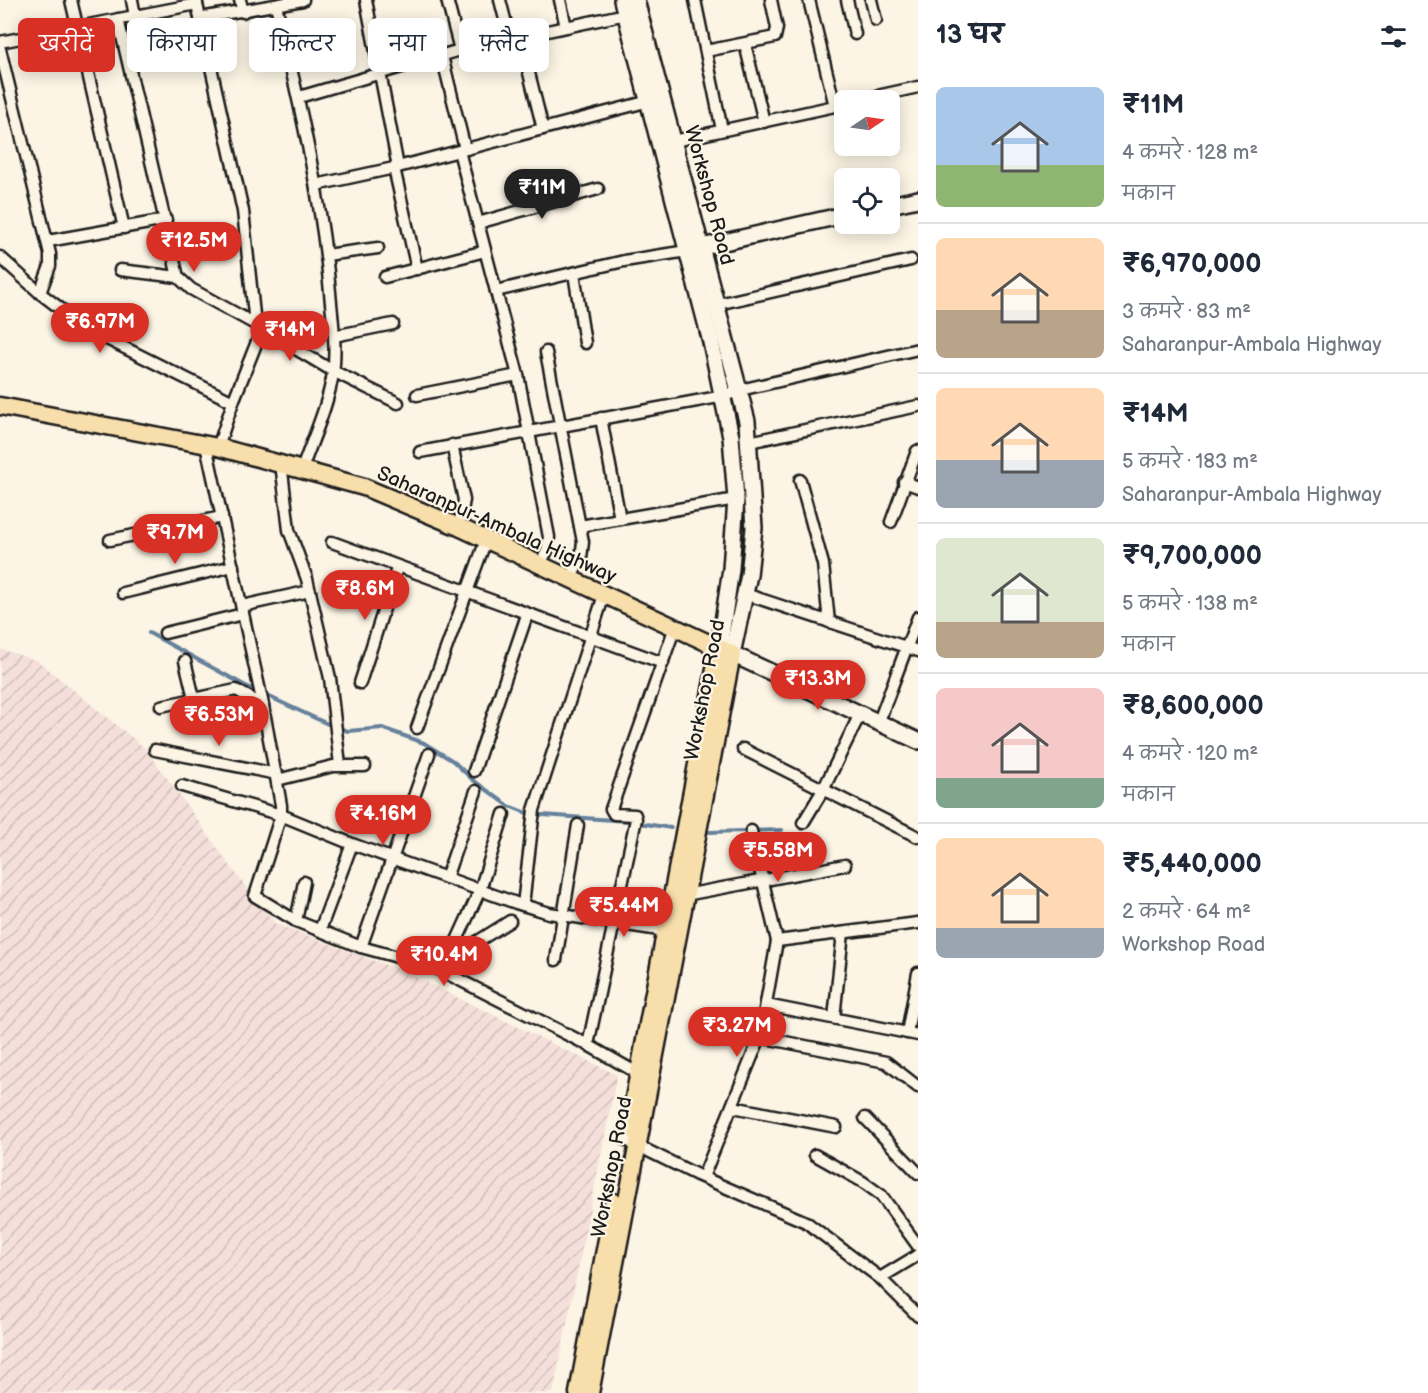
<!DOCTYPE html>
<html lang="hi">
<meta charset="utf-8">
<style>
body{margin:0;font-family:"Balsamiq Sans","Playpen Sans Deva",sans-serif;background:#f2f2f3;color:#1f2937;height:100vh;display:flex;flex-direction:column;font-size:22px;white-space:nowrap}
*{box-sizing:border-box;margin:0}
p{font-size:20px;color:#747a83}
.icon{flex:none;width:33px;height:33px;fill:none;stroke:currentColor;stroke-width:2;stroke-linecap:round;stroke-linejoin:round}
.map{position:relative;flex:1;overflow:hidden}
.side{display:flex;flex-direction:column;background:#fff;width:510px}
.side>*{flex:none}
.hud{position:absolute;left:18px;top:18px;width:570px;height:54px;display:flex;gap:12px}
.needle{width:39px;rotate:77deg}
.fabs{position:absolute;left:834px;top:90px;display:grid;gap:12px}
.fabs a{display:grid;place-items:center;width:66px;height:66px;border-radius:9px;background:#fff;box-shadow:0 3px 15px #0003;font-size:30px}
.price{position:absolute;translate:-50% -51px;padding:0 14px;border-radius:21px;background:#d93025;color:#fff;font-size:20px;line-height:39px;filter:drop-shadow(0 2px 3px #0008)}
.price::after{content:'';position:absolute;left:50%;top:36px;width:18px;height:14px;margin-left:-9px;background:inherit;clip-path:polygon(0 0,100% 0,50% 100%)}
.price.active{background:#222;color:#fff}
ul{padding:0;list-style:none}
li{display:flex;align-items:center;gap:18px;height:150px;padding:0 18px}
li+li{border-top:2px solid #e0e1e3}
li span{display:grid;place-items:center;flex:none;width:168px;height:120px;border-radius:9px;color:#555}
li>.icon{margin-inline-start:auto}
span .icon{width:72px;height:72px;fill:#fffc;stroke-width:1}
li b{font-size:26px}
h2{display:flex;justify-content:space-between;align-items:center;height:72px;padding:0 18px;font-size:26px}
.chip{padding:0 21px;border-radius:9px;background:#fff;box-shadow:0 3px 15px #0003;font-size:21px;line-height:54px}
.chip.active{background:#d93025;color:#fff}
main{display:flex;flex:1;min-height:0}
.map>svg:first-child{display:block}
.industrial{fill:url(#industrial-furrows)}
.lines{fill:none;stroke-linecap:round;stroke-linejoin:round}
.stream{stroke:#66819c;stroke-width:4}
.street-casing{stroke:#1c1c1c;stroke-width:15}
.secondary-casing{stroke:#1c1c1c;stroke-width:20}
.primary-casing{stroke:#1c1c1c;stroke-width:21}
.street{stroke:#fcf5e5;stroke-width:10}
.secondary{stroke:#fcf5e5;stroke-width:15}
.primary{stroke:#f8deab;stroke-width:16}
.labels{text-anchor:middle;stroke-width:4.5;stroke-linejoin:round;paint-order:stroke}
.street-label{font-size:20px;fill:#1c1c1c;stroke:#fcf5e5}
</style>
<main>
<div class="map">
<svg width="918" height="1393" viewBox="0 0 918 1393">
<defs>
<pattern id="industrial-furrows" width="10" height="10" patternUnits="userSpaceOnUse" patternTransform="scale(1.5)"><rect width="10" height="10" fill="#f5dfda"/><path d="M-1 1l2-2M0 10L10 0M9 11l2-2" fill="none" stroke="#d1bfba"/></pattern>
</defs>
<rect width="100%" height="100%" fill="#fcf5e5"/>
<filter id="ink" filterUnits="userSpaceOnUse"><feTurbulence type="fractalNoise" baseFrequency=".0167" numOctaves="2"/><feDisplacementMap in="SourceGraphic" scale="12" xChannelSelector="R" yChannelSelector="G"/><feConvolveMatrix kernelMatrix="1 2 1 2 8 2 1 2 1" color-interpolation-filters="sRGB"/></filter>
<g filter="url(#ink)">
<!-- industrial -->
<path class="industrial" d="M0,649L38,661L146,749L245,886L276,924L407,973L617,1075L553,1393H0Z"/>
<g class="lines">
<!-- stream -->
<g class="stream">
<path d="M149,633L244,685L332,726L348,731L382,728L424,743L453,761L473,780L509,806L529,814L627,821L671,828"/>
<path d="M709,832L782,830"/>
</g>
<!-- street casing -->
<g class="street-casing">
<g id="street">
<path d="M71,0L124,228"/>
<path d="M132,0L135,16"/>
<path d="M196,0L243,211L255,324L262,329L233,402L218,447"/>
<path d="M240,0L243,12"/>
<path d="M366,0L398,167"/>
<path d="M447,0L460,50"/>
<path d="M500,0L510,39"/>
<path d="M560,0L566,27"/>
<path d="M695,0L722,130"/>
<path d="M809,0L835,106"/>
<path d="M847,0L855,34"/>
<path d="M871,0L876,20"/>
<path d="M276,5C299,100 321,194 330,292C332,318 337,347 333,373C328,406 313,438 302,469"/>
<path d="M200,18L303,0"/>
<path d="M118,19L178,277"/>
<path d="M520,37L543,129"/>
<path d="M0,42L197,4"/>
<path d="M745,44L764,122"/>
<path d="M0,49L50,254V266L40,293"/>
<path d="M706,51L775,37L777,28L771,0"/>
<path d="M442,56L465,149"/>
<path d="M299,97L460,50L626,14"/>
<path d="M859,100L918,87"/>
<path d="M674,141L844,104"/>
<path d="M459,151L518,375L549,537L547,551L540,564"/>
<path d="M394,168L417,269"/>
<path d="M316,185L394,168L653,100"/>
<path d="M478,223L598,189"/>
<path d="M48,241L166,220"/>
<path d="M326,255L378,248"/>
<path d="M0,257L40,293L87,329L233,402"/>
<path d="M120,270L178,277L191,289L255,324"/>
<path d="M574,273L585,343"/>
<path d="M385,277L485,251"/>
<path d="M496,291L624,261L687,251"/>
<path d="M718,304L911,260"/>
<path d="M262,329L333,371L398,403"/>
<path d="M334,336L393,324"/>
<path d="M546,352L583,542L581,558L570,578"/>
<path d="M417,395L518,375"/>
<path d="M601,418L620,519"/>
<path d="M749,442L918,406"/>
<path d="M206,445L262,700L281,805V815L255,896L296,921L361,947L434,967L588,1045L639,1074"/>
<path d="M452,445L464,500L459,527"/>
<path d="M420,452L724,396L740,390L918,349"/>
<path d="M281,463L289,530L307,579L330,678L340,765"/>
<path d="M800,480L823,564L829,622"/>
<path d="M904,482L918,487"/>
<path d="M891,522L917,451"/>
<path d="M580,526L736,499"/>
<path d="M110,540L222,517"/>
<path d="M332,542L663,663"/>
<path d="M123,593L233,566"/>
<path d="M745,594L918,651"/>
<path d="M242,606L310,591"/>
<path d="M165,633L243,614"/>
<path d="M185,661L194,698"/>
<path d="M360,683L397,568"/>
<path d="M161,706L236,690L263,705"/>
<path d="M879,721L918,617"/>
<path d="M417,728L486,540"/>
<path d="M743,749L918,837"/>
<path d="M155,750L277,774"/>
<path d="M474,771L527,615"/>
<path d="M277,780L333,766H365"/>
<path d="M182,786L281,815L352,844L516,903L549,913L666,931"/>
<path d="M803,823L823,790L861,712"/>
<path d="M446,878L476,791"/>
<path d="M685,895L845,865"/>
<path d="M523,905L534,810L604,595"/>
<path d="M296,921L304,882"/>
<path d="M320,930L352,844"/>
<path d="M777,941L918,923"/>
<path d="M361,947L429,754"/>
<path d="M448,960L510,921"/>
<path d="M556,960L578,825"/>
<path d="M434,967L448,960L480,890L504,814"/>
<path d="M766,1005L918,1035"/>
<path d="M834,1018L843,933"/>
<path d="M907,1033L918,973"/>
<path d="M760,1037L886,1062L918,1087"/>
<path d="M588,1045L636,819L635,815L614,814L611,809L675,627"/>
<path d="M733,1107L836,1127"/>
<path d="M865,1118L918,1173"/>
<path d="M626,1140L697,1175L806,1222L880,1278L918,1316"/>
<path d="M815,1155L863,1182L881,1195L918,1246"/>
<path d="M703,1177L760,1037L777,941L751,831"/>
<path d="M880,1278L918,1255"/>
</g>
</g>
<!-- secondary casing -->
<g class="secondary-casing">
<g id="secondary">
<path d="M622,0L711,342L731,437L736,499L731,569L719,648"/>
<path d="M636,0L747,421L754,528L749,575L732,654L918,741"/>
<path d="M890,205L918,199"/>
<path d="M693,249L844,215"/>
</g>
</g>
<!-- primary casing -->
<g class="primary-casing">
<g id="primary">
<path d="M0,406L218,447L364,487L459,527L732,654L590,1393"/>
<path d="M628,1130L719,648"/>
<path d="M578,1393L614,1202"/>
</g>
</g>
<!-- street -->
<use href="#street" class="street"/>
<!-- secondary -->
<use href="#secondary" class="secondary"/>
<!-- primary -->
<use href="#primary" class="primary"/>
</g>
</g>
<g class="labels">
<!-- street labels -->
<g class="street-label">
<text transform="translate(710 195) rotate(75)" y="7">Workshop Road</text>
<text transform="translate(497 524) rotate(24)" y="7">Saharanpur-Ambala Highway</text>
<text transform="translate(704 690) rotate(-79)" y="7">Workshop Road</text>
<text transform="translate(611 1167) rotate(-79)" y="7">Workshop Road</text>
</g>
</g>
</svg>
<div class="fabs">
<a><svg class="needle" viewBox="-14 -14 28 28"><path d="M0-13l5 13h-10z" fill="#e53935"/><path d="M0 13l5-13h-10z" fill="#747a83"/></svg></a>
<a><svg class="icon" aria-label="locate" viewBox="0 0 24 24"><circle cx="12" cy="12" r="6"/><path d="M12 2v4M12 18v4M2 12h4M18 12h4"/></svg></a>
</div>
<b class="price active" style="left:542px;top:220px">₹11M</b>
<b class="price" style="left:194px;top:273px">₹12.5M</b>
<b class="price" style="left:100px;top:354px">₹6.97M</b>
<b class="price" style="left:290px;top:362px">₹14M</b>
<b class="price" style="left:175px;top:565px">₹9.7M</b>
<b class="price" style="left:365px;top:621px">₹8.6M</b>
<b class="price" style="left:818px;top:711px">₹13.3M</b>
<b class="price" style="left:219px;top:747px">₹6.53M</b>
<b class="price" style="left:383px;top:846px">₹4.16M</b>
<b class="price" style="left:778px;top:883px">₹5.58M</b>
<b class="price" style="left:624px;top:938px">₹5.44M</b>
<b class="price" style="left:444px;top:987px">₹10.4M</b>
<b class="price" style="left:737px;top:1058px">₹3.27M</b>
<div class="hud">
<a class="chip active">खरीदें</a>
<a class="chip">किराया</a>
<a class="chip">फ़िल्टर</a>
<a class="chip">नया</a>
<a class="chip">फ़्लैट</a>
</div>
</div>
<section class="side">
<h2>13 घर<svg class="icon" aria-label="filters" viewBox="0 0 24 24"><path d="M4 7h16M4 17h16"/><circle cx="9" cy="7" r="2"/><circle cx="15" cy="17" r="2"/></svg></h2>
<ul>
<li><span style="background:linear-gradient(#a9c7e8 65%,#8fb573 0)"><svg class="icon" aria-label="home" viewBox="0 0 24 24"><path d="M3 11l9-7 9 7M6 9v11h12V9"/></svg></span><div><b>₹11M</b><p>4 कमरे · 128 m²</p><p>मकान</p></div></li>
<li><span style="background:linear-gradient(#ffd9b3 60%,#b9a48a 0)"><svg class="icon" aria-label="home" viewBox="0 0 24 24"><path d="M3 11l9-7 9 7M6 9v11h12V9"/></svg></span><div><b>₹6,970,000</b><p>3 कमरे · 83 m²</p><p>Saharanpur-Ambala Highway</p></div></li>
<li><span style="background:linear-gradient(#ffd9b3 60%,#9aa5b1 0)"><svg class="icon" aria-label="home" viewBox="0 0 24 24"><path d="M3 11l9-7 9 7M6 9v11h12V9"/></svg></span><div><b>₹14M</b><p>5 कमरे · 183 m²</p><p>Saharanpur-Ambala Highway</p></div></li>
<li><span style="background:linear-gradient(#dfe7d0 70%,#b9a48a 0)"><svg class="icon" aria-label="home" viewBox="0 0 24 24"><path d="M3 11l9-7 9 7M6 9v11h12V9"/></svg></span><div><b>₹9,700,000</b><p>5 कमरे · 138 m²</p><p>मकान</p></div></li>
<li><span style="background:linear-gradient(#f6c9c9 75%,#7fa58c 0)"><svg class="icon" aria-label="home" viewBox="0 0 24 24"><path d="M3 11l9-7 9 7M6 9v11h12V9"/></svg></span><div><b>₹8,600,000</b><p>4 कमरे · 120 m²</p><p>मकान</p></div></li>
<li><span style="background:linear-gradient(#ffd9b3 75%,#9aa5b1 0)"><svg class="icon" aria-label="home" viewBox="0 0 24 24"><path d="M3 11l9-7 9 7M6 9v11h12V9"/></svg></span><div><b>₹5,440,000</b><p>2 कमरे · 64 m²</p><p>Workshop Road</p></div></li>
</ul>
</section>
</main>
